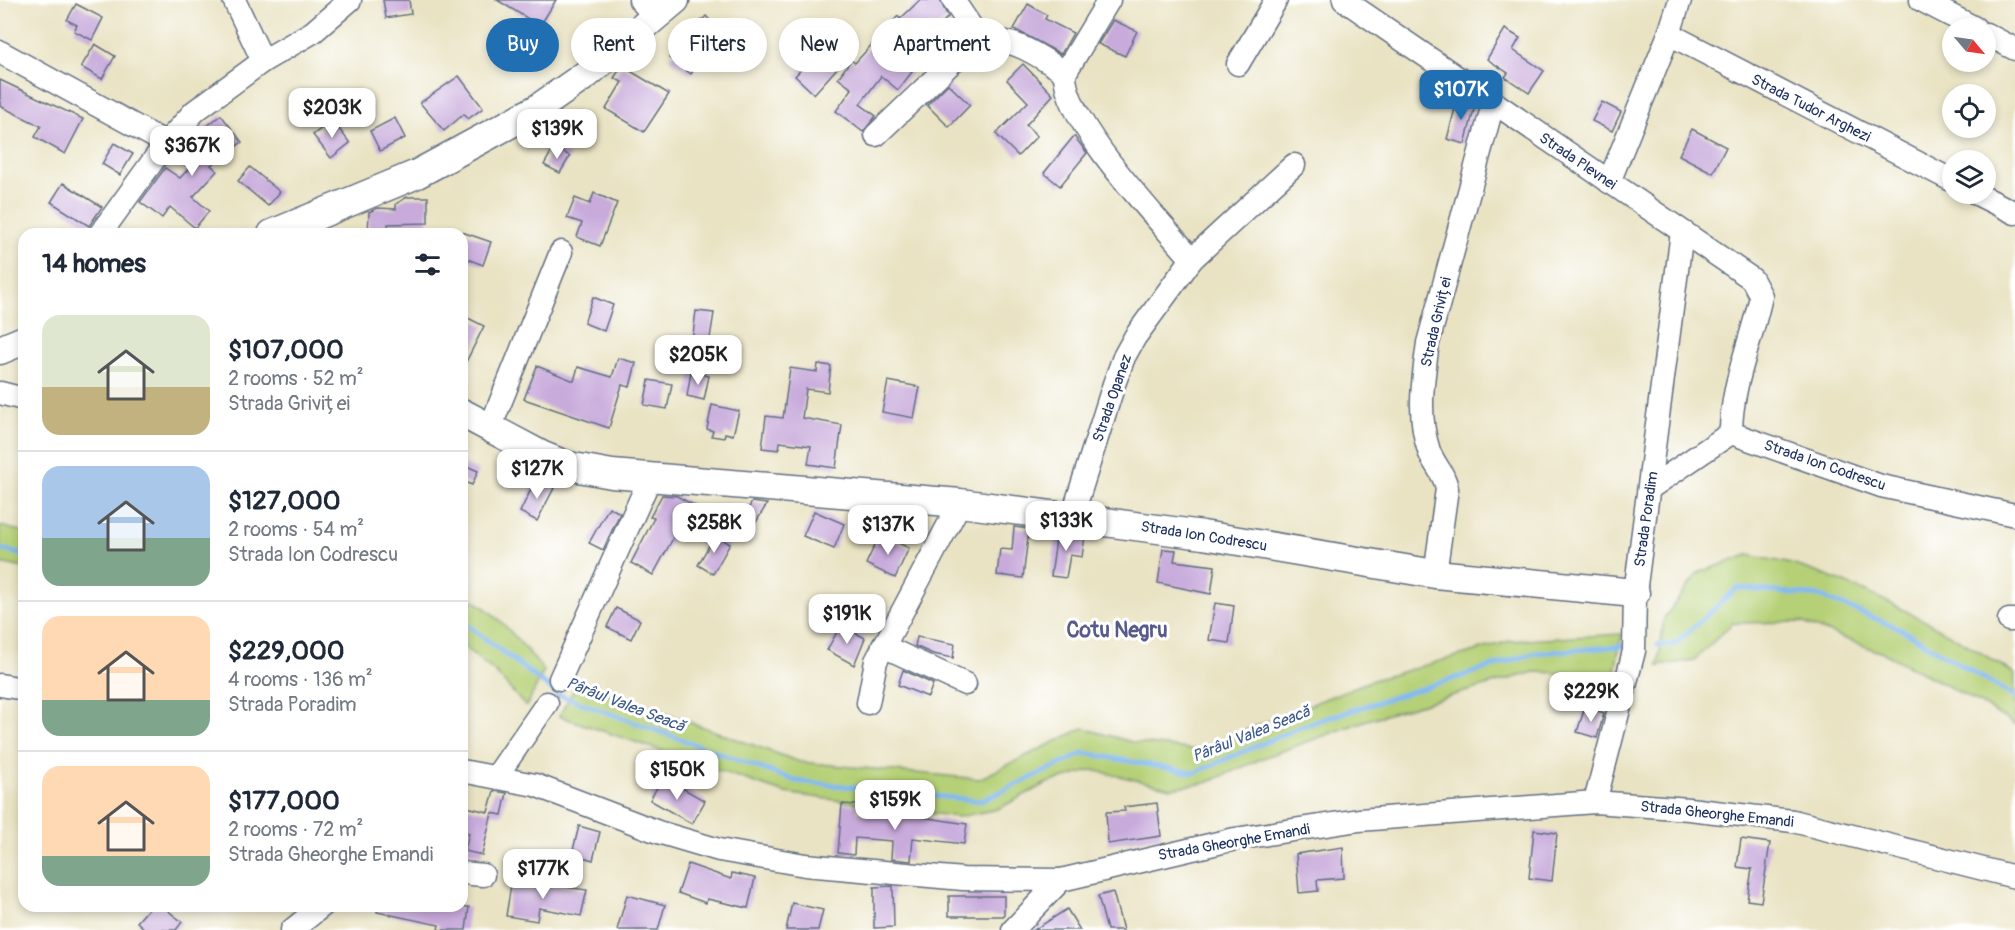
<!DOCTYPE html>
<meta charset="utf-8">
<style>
body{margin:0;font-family:Pangolin,sans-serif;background:#f6f6f7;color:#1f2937;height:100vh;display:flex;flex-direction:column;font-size:22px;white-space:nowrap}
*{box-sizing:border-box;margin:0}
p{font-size:20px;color:#747a83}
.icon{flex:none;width:33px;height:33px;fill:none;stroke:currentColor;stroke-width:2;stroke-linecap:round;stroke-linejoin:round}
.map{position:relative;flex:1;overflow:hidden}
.drawer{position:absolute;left:18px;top:228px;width:450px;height:684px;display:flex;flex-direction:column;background:#fff;border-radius:18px;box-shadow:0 3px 9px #0003}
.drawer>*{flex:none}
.top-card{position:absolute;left:486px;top:18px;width:570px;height:54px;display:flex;gap:12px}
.needle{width:39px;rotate:119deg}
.fabs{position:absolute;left:1942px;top:18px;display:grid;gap:12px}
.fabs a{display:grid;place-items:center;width:54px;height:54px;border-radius:50%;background:#fff;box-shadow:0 3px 9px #0003;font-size:30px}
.price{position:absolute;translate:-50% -51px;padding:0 14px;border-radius:12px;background:#fff;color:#222;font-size:20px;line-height:39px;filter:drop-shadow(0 2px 3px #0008)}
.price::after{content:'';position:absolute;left:50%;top:36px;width:18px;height:14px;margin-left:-9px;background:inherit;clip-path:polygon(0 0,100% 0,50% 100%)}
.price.active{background:#1f6fb2;color:#fff}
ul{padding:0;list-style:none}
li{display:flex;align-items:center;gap:18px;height:150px;padding:0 24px}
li+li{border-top:2px solid #e0e1e3}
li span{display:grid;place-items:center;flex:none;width:168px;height:120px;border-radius:18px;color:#555}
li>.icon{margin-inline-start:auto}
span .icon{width:72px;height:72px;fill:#fffc;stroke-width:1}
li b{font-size:26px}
h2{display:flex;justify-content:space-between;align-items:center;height:72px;padding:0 24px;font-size:26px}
.chip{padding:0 21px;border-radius:27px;background:#fff;box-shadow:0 3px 9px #0003;font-size:21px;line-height:54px}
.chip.active{background:#1f6fb2;color:#fff}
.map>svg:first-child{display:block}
.green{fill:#b5d076;stroke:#68806a;stroke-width:1.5}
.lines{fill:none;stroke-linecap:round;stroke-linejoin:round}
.stream{stroke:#83b9f2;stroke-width:5}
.building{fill:#c8aadb}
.minor-casing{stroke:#636e81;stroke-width:25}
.major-casing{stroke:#636e81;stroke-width:31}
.minor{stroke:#fff;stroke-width:22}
.major{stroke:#fff;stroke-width:28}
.labels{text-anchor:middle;stroke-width:6;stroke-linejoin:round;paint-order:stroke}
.street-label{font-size:15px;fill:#1b2f5e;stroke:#fff}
.water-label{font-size:16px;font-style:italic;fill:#3a588a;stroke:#fff}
.district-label{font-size:21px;font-weight:bold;fill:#585a8a;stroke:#fff}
</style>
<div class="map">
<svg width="2015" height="930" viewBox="0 0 2015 930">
<rect width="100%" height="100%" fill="#fff"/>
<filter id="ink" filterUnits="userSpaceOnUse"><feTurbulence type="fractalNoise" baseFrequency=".0167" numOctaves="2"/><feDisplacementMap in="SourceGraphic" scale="12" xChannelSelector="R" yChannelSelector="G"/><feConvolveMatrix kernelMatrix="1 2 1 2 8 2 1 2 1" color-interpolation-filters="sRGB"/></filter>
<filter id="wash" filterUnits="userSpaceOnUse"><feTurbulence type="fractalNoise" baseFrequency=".008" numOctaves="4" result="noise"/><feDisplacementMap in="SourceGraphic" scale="24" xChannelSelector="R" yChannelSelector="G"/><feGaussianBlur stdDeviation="1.35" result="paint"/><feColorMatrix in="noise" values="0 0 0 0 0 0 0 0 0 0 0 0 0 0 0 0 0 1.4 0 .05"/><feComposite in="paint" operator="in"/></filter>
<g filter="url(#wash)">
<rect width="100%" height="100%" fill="#e9e3c3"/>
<!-- green -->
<g class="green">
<path d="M0,526L24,532V568L0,563Z"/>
<path d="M1748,555C1765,559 1782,561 1798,566C1874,590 1948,631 2015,674V725L1978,702L1888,655L1801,622L1733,623L1694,660L1658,666L1664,618L1698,573Z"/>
<path d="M462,594C495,609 521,643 544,671L526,707L496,673L462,645Z"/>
<path d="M1622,634L1614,675L1534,672L1367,720L1263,758L1206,783L1171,788L1093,770L1047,783L998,809L958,817L785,793L559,716L578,682L800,762L979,779L1083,728L1132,742L1196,750L1370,681L1510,641Z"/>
</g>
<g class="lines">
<!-- stream -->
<g class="stream">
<path d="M0,549L24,555"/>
<path d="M462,621L559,695L796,781L981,801L1085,753L1194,773L1305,725L1535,653L1626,646"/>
<path d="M1658,645H1674L1737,588L1819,596L1899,628L2015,697"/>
</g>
</g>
<g id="blocks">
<!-- building -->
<g class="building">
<path d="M383,0H409L411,14L386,18Z"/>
<path d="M497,0H556L540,26Z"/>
<path d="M920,0H940L948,17L933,32L931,29L899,62L912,72L898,90L881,76L860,104L876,116L863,132L836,111L852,89L838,78L851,60L855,63L898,16L900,19Z"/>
<path d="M76,4L103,18L92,40L74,31L77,25L67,20Z"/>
<path d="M1028,4L1047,15L1045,19L1073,33L1061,54L1014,29Z"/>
<path d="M706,16L730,42L715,56L709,49L691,74L669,58L695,34L692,30Z"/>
<path d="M1113,20L1137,31L1125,56L1098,44Z"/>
<path d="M1505,29L1520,38L1513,50L1544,71L1529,93L1505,77L1508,73L1487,59Z"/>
<path d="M95,44L115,56L102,79L81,67Z"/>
<path d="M820,49L839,66L814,94L795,76Z"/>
<path d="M1023,64L1053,95L1026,125L1037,136L1018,156L996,134L1028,102L1007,80Z"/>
<path d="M622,66L669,94L644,132L606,109L622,82L614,78Z"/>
<path d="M459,76L483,108L468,119L464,114L444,131L420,103Z"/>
<path d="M0,80L83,119L65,154L35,137L41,126L0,106Z"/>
<path d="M948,84L970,105L949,127L927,105Z"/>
<path d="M1458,97L1475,106L1465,144L1447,139Z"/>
<path d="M1602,102L1621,112L1612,131L1592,121Z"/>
<path d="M561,113L578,122L564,148L547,139Z"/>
<path d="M221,115L242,142L211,165L217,171L193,197L209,211L195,228L170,207L162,218L140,202L165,168L180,178L209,147L207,144L210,141L202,130Z"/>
<path d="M395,118L405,138L380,151L370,131Z"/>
<path d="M332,120L350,143L331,158L313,135Z"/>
<path d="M1692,129L1726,147L1713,173L1679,155Z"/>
<path d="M1074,136L1087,153L1060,186L1044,173Z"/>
<path d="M114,143L133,154L120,175L102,164Z"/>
<path d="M554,147L570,156L560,173L544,165Z"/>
<path d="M250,167L280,192L268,206L238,181Z"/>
<path d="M63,183L102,207L89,226L51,202Z"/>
<path d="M594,193L617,203L600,246L577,237L582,223L567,218L575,198L590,204Z"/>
<path d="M407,197H428V223L388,224V234H368L369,212L378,208L396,209V204Z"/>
<path d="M462,232L491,242L483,265L462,257Z"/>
<path d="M593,297L613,305L604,331L584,323Z"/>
<path d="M696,311L714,313L709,344L692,342Z"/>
<path d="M462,315L484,326L462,370Z"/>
<path d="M618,358L636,363L630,387L622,385L609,428L524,399L537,366L574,381L578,367L612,377Z"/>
<path d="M818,364L831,366L828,392L806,389L802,418L842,425L836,468L808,464L811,446L780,442L779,450L762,448L766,416L783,418L790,368L817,372Z"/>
<path d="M691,372L709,376L704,400L687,396Z"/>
<path d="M649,380L672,384L667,409L644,405Z"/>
<path d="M888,381L920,387L914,418L882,412Z"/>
<path d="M712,405L739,411L733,435L725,433L724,438L711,436L713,431L707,429Z"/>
<path d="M462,464L478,471L472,485L462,481Z"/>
<path d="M536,479L554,488L537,521L520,512Z"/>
<path d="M662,495L677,496L697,507L682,534L677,531L653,575L631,563L654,518L650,517Z"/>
<path d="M752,502L767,504L750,532L739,525Z"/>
<path d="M609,507L620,513L603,550L589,543Z"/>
<path d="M814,511L844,524L834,549L803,536Z"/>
<path d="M1014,527L1029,529L1023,578L997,575L1000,549L1012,550Z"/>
<path d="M1057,532L1085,536L1082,557L1070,555L1066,578L1051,576Z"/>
<path d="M880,534L909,548L895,578L866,564Z"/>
<path d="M715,535L730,544L713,574L698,565Z"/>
<path d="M1163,549L1176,550L1174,561L1215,566L1211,594L1158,583Z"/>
<path d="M1215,603L1234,606L1229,643L1209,640Z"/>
<path d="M616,608L640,620L631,639L607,627Z"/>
<path d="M841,625L865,638L854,665L827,650Z"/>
<path d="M917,637L955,644L953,658L933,654L915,646Z"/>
<path d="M903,670L933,684L928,697L898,685Z"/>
<path d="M1585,707L1604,713L1597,738L1577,732Z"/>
<path d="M663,777L705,801L692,824L650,800Z"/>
<path d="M494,791L507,793L502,815L492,813L482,855L465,851L469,833L462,831V806L488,812Z"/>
<path d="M1157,803L1161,836L1108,844L1106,812L1125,811L1124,807Z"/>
<path d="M842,804L858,805L857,812L915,816L967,824L964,844L913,838L911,861L891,859L892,841L855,838L854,855L838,853Z"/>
<path d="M579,826L600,832L593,860L572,854Z"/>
<path d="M1534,830L1557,833L1552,881L1529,878Z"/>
<path d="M1741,839L1770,843L1761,902L1747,900L1752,869L1737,867Z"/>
<path d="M1343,847L1344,878L1317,880L1318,891L1299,893L1296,854Z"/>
<path d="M688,864L731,879L732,873L755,878L748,908L707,899L706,903L678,893Z"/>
<path d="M512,879L587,890L581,916L539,908L537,921L506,916Z"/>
<path d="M893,886L894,927L874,928V887Z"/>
<path d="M1113,892L1123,930H1107L1098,896Z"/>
<path d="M627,895L665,905L658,930H617Z"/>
<rect x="949" y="896" width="55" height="20"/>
<path d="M792,903L823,910L818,930H786Z"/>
<path d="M151,906H162L182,922L176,930H146L137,922Z"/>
<path d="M378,906L469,907L466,930H438L439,925L377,912Z"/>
<path d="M1067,909L1080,930H1034Z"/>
</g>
</g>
</g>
<g filter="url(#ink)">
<use href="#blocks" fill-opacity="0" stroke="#636e81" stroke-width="1.5"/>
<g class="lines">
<!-- minor casing -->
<g class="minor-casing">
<g id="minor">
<path d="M234,0L263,61"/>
<path d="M640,0L655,16"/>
<path d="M953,0L980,40"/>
<path d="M1109,0L1065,73C1063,121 1159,220 1192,259"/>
<path d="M1344,0L1752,279L1761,296C1751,343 1731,385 1731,433"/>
<path d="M1921,0L1975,28"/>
<path d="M1669,34L1953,181"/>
<path d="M1986,34L2015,49"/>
<path d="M0,52L166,143"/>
<path d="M1238,64L1276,0"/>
<path d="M876,135L968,47C1001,28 1037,54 1065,73"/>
<path d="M1609,182L1669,34L1680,0"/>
<path d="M1977,194L2015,213"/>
<path d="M100,234L166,143L195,111L263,61L313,32L350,0"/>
<path d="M0,393L24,399"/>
<path d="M490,428L561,252"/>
<path d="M1650,488L1731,433L1881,486L2015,515"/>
<path d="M1072,517L1114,384L1124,357L1135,337L1192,259L1294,165"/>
<path d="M1435,574L1447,489C1445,474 1434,465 1429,451C1417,415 1423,380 1428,343L1493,104"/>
<path d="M2009,620H2015"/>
<path d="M883,646L965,684"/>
<path d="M560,679L651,476"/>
<path d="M0,685L24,689"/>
<path d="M868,703L876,661L960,503"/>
<path d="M462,771L535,785L658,832L719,850L805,865L963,879L1061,880L1235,839L1359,820L1595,802L1689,809L1793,821L2015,877"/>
<path d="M496,777L547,703"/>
<path d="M1595,802L1634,651L1635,593L1682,232"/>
<path d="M462,873L483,875"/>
<path d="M292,930L322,906"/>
<path d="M1013,930L1061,880"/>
</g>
</g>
<!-- major casing -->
<g class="major-casing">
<g id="major">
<path d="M272,234L417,174L537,109L587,74L675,0"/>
<path d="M0,350L24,340"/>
<path d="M462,413L543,456L568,466L612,474L960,503L1203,535L1435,574L1635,593"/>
</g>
</g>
<!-- minor -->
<use href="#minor" class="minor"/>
<!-- major -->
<use href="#major" class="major"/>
</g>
</g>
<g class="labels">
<!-- street labels -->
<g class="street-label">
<text transform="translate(1811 108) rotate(27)" y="5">Strada Tudor Arghezi</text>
<text transform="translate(1578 161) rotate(34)" y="5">Strada Plevnei</text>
<text transform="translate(1436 322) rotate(-77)" y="5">Strada Griviței</text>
<text transform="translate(1112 398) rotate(-71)" y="5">Strada Opanez</text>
<text transform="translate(1825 465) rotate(19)" y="5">Strada Ion Codrescu</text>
<text transform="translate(1646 519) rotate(-82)" y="5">Strada Poradim</text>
<text transform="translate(1204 536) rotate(9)" y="5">Strada Ion Codrescu</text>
<text transform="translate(1717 814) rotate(6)" y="5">Strada Gheorghe Emandi</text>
<text transform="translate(1234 842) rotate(-10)" y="5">Strada Gheorghe Emandi</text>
</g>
<!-- water labels -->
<g class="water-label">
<text transform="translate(626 704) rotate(21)" y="6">Pârâul Valea Seacă</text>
<text transform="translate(1251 733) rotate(-22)" y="6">Pârâul Valea Seacă</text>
</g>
<!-- district labels -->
<g class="district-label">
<text x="1117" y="637">Cotu Negru</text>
</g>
</g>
</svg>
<div class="fabs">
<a><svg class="needle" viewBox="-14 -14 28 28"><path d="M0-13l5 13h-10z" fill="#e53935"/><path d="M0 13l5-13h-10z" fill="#747a83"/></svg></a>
<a><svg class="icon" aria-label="locate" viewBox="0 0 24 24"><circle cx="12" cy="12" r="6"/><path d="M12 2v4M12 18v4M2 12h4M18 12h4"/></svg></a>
<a><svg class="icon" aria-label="layers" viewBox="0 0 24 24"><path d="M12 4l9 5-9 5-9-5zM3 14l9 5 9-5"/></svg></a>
</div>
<b class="price active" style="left:1461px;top:121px">$107K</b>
<b class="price" style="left:332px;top:139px">$203K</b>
<b class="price" style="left:557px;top:160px">$139K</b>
<b class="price" style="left:192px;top:177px">$367K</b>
<b class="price" style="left:698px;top:386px">$205K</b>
<b class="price" style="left:537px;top:500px">$127K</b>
<b class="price" style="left:1066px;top:552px">$133K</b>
<b class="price" style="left:714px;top:554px">$258K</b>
<b class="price" style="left:888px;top:556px">$137K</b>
<b class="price" style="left:847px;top:645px">$191K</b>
<b class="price" style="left:1591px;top:723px">$229K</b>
<b class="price" style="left:677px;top:801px">$150K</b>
<b class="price" style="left:895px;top:831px">$159K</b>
<b class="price" style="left:543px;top:900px">$177K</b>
<div class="top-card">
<a class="chip active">Buy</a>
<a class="chip">Rent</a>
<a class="chip">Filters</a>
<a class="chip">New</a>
<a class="chip">Apartment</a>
</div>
<section class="drawer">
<h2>14 homes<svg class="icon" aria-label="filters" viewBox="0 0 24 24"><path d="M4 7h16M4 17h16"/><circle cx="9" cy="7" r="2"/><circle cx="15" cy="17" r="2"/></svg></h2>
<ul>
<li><span style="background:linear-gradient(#dfe7d0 60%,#c2b280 0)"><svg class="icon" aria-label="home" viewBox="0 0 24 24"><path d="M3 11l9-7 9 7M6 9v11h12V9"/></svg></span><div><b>$107,000</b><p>2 rooms · 52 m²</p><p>Strada Griviței</p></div></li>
<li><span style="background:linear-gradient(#a9c7e8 60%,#7fa58c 0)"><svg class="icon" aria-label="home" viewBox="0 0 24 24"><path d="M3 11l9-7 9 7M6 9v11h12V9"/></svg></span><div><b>$127,000</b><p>2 rooms · 54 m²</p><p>Strada Ion Codrescu</p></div></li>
<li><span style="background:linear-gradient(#ffd9b3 70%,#7fa58c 0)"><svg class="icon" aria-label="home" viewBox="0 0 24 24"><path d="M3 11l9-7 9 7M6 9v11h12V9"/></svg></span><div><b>$229,000</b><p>4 rooms · 136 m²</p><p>Strada Poradim</p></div></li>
<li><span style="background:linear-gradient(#ffd9b3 75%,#7fa58c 0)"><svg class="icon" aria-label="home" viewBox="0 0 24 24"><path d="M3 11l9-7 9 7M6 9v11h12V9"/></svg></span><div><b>$177,000</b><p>2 rooms · 72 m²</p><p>Strada Gheorghe Emandi</p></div></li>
</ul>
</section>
</div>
